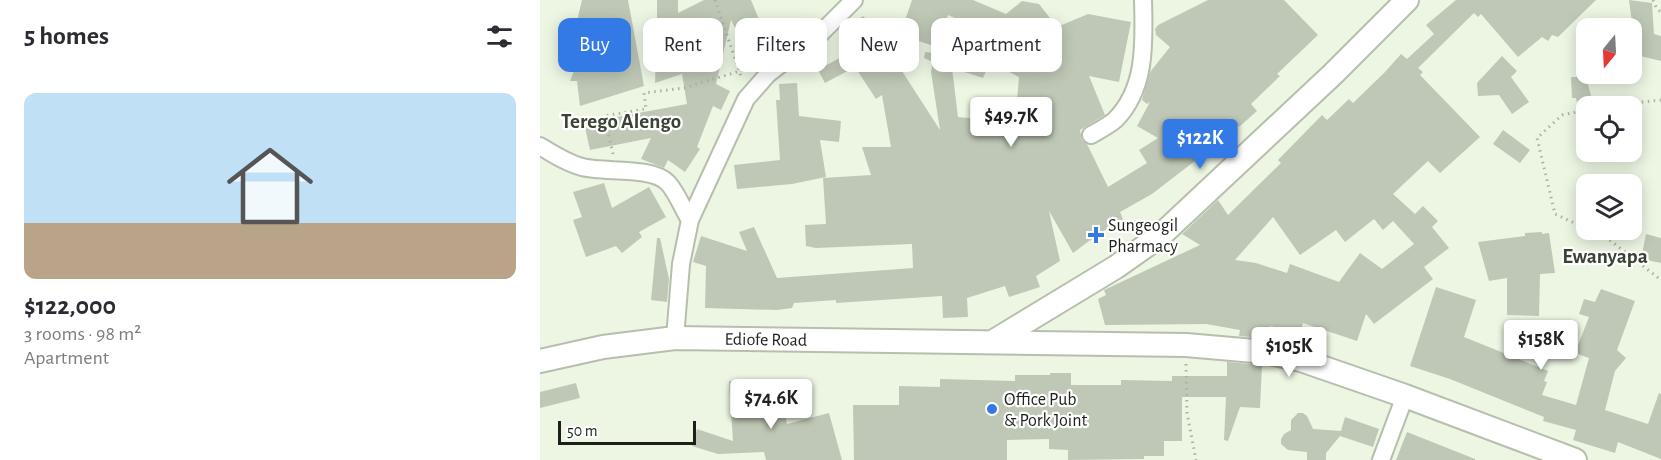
<!DOCTYPE html>
<meta charset="utf-8">
<style>
body{margin:0;font-family:"Alegreya Sans",sans-serif;background:#f7f7f7;color:#2b2b33;height:100vh;display:flex;flex-direction:column;font-size:22px;white-space:nowrap}
*{box-sizing:border-box;margin:0}
p{font-size:20px;color:#7c7c81}
.icon{flex:none;width:33px;height:33px;fill:none;stroke:currentColor;stroke-width:2;stroke-linecap:round;stroke-linejoin:round}
.map{position:relative;flex:1;overflow:hidden}
.drawer{display:flex;flex-direction:column;background:#fff;width:540px}
.drawer>*{flex:none}
.guide{position:absolute;left:18px;top:18px;width:570px;height:54px;display:flex;gap:12px}
.needle{width:39px;rotate:198deg}
.buttons{position:absolute;left:1036px;top:18px;display:grid;gap:12px}
.buttons a{display:grid;place-items:center;width:66px;height:66px;border-radius:12px;background:#fff;box-shadow:0 3px 15px #0003;font-size:30px}
.scale{position:absolute;left:18px;bottom:15px;width:138px;box-sizing:border-box;padding-left:6px;border:3px solid #1d201a;border-top:0;font-size:16px;line-height:21px;white-space:nowrap;color:#1d201a;-webkit-text-stroke:4px #fff;paint-order:stroke}
.price{position:absolute;translate:-50% -51px;padding:0 14px;border-radius:6px;background:#fff;color:#222;font-size:20px;line-height:39px;filter:drop-shadow(0 2px 3px #0008)}
.price::after{content:'';position:absolute;left:50%;top:36px;width:18px;height:14px;margin-left:-9px;background:inherit;clip-path:polygon(0 0,100% 0,50% 100%)}
.price.active{background:#337ae7;color:#fff}
ul{padding:0;list-style:none}
li{display:grid;align-content:center;gap:12px;height:318px;padding:0 24px}
li+li{border-top:2px solid #e1e1e2}
li span{display:grid;place-items:center;height:186px;border-radius:12px;color:#555}
li>.icon{margin-inline-start:auto}
span .icon{width:108px;height:108px;fill:#fffc;stroke-width:1}
li b{font-size:26px}
h2{display:flex;justify-content:space-between;align-items:center;height:72px;padding:0 24px;font-size:26px}
.pill{padding:0 21px;border-radius:12px;background:#fff;box-shadow:0 3px 15px #0003;font-size:21px;line-height:54px}
.pill.active{background:#337ae7;color:#fff}
main{display:flex;flex:1;min-height:0}
.map>svg:first-child{display:block}
.building{fill:#bfc8b6;fill-rule:evenodd}
.lines{fill:none;stroke-linecap:round;stroke-linejoin:round}
.street-casing{stroke:#b6bfad;stroke-width:20}
.secondary-casing{stroke:#b6bfad;stroke-width:26}
.path{stroke:#abb3a4;stroke-width:3;stroke-dasharray:1.5 4.5;stroke-linecap:butt}
.street{stroke:#fff;stroke-width:16}
.secondary{stroke:#fff;stroke-width:22}
.poi-dot{fill:#337ae7;stroke:#fff;stroke-width:2}
.labels{text-anchor:middle;stroke-width:4.5;stroke-linejoin:round;paint-order:stroke}
.poi-label{font-size:18px;fill:#1d201a;stroke:#fff;text-anchor:start}
.street-label{font-size:18px;fill:#1d201a;stroke:#fff}
.quarter-label{font-size:21px;font-weight:bold;fill:#3b4334;stroke:#fff}
</style>
<main>
<section class="drawer">
<h2>5 homes<svg class="icon" aria-label="filters" viewBox="0 0 24 24"><path d="M4 7h16M4 17h16"/><circle cx="9" cy="7" r="2"/><circle cx="15" cy="17" r="2"/></svg></h2>
<ul>
<li><span style="background:linear-gradient(#bfe0f5 70%,#b9a48a 0)"><svg class="icon" aria-label="home" viewBox="0 0 24 24"><path d="M3 11l9-7 9 7M6 9v11h12V9"/></svg></span><div><b>$122,000</b><p>3 rooms · 98 m²</p><p>Apartment</p></div></li>
</ul>
</section>
<div class="map">
<svg width="1121" height="460" viewBox="0 0 1121 460">
<rect width="100%" height="100%" fill="#ecf6e3"/>
<!-- building -->
<g class="building">
<path d="M42,0H88L104,86L40,106L37,81H30L40,55L85,68L81,22L37,21Z"/>
<path d="M117,0H138V13L164,0H211L229,44L208,54L191,20L176,84L190,91L181,110L173,106L157,147L160,149L145,172L128,160L124,168L101,159L111,138L50,150L44,123L147,104L142,74L115,83L116,52L141,53L169,57L152,24L117,23Z"/>
<path d="M372,0H433L466,14L482,1L499,4L517,27L548,14L591,22L579,82L549,76L565,115L540,130L542,140L547,144L568,187L607,163L599,150L618,138L597,126L610,102L607,104L602,100L610,72L630,47L616,35L615,29L618,25L668,0H744L778,35L737,74L740,76L711,104L717,111L699,127L690,118L686,122L684,120L654,149L660,157L612,194L580,212L583,219L562,232L564,234L549,241L533,253L509,211L520,261L496,276L500,287L469,297L465,286L427,298L428,317L403,318L402,296L296,303V300L254,303L252,308L237,310L165,308L166,266L153,262L161,236L207,251L199,232L214,227L237,278L373,268L372,244L276,248L266,246L265,225L286,224L283,178L331,175L322,147H351L342,95L336,99L315,67L285,83L278,70L317,48L303,34L323,16L333,26L400,130L391,72L393,62L384,58L385,52L428,57L429,55L449,61L461,37L408,15L397,47L360,35ZM450,62L479,77L476,112L453,113L452,120L418,117L412,68L443,78Z"/>
<path d="M916,0H1056L1018,37L1012,35L1008,41L1002,37L978,57L941,14L938,17L934,13L878,68L883,72L880,75L940,137L900,173L888,161L853,194L875,214L883,206L898,221L892,227L909,248L884,267L893,279L834,324L826,314L817,341L763,323L760,333L730,326L728,333L724,332V338L699,336L700,330L666,324L565,325L558,299L566,295L564,290L660,245L642,234L678,200L688,215L741,163L738,160L782,115L787,120L809,99L813,103L845,72L861,54L867,59L894,34L886,25ZM733,217L760,255L796,230L805,242L834,219L843,230L853,221L874,244L842,269L820,253L799,282L750,264L747,273L716,263L695,260Z"/>
<path d="M1089,0L1112,3L1114,34L1121,36V61L1092,54V23Z"/>
<path d="M962,56L977,71L971,77L989,102L972,114L959,95L938,96L937,83Z"/>
<path d="M1031,77H1046L1053,103L1038,107L1036,98H1032Z"/>
<path d="M257,83L259,116L301,121L299,142L280,140L286,177L252,184L197,189L194,165L240,160L236,100H240L239,84Z"/>
<path d="M963,130L990,150L980,163L953,144Z"/>
<path d="M64,183L72,208L109,187L126,217L99,232L102,237L82,253L76,246L46,257L33,220L42,217L33,192Z"/>
<path d="M1002,232V234L1009,233L1015,273L1000,274L999,316L967,315V278L949,281L938,242L985,236V233Z"/>
<path d="M1106,234L1121,238V263L1101,259Z"/>
<path d="M117,238H120L129,279L127,302L111,300Z"/>
<path d="M896,287L936,300L924,337L1008,371L1004,381L1007,382L1002,395L1036,405L1049,358L1035,353L1049,317L1039,314L1044,299L1055,302L1061,289L1095,301L1077,350L1086,358L1075,371L1065,410L1108,424L1119,393L1121,394V459L1078,442L1075,453L1033,440L1036,430L1003,421L1004,417L910,379L870,366Z"/>
<path d="M687,362L722,365L720,408L700,407L688,441L684,440L686,397H642V441H624V456H604V459L528,460V450L509,449V439L467,440V460H314L313,405H359V386L400,387V379L475,381V375H510V373H531V385H581V380L632,381V376H687Z"/>
<path d="M189,381L207,382L206,393L239,386L247,424L289,413L302,460H226L224,452L178,454L152,446L157,429L193,441Z"/>
<path d="M36,383L40,398L0,408V392Z"/>
<path d="M758,413H763L767,416L773,429L801,431L805,417L839,429L833,447L800,436L786,453V460H767V452L748,450L741,444V439L744,434L751,430V420Z"/>
<path d="M867,432L935,459V460H856Z"/>
</g>
<g class="lines">
<!-- street casing -->
<g class="street-casing">
<g id="street">
<path d="M551,135C558,131 568,126 575,120C607,88 604,41 603,0"/>
<path d="M0,146C13,154 27,163 42,167C64,173 113,166 128,183C137,193 143,209 150,220"/>
<path d="M135,338L141,264L150,220L206,99L228,74L281,33L314,0"/>
<path d="M841,460L865,396"/>
</g>
</g>
<!-- secondary casing -->
<g class="secondary-casing">
<g id="secondary">
<path d="M454,341L576,267L620,236L793,74L867,0"/>
<path id="s1" d="M0,361L63,347L135,338L646,345L726,352L761,360L865,396L1035,460"/>
</g>
</g>
<!-- path -->
<g class="path">
<path d="M175,0L202,79"/>
<path d="M1113,0L1117,9L1121,12"/>
<path d="M1066,106L1121,100"/>
<path d="M1047,110L1022,115L997,138L1015,214L1047,229"/>
<path d="M73,154L64,116L106,109L104,93L144,88L200,71"/>
<path d="M1048,230L1067,238L1121,280"/>
<path d="M646,364L647,413L656,460"/>
</g>
<!-- street -->
<use href="#street" class="street"/>
<!-- secondary -->
<use href="#secondary" class="secondary"/>
</g>
<!-- markers -->
<g class="poi-dot">
<path d="M553 226h6v6h6v6h-6v6h-6v-6h-6v-6h6z"/>
<circle cx="452" cy="409" r="6"/>
</g>
<g class="labels">
<!-- poi labels -->
<g class="poi-label">
<text x="568" y="231">Sungeogil<tspan x="568" dy="21">Pharmacy</tspan></text>
<text x="464" y="405">Office Pub<tspan x="464" dy="21">&amp; Pork Joint</tspan></text>
</g>
<!-- street labels -->
<g class="street-label">
<text dy="6" stroke="none"><textPath href="#s1" startOffset="228">Ediofe Road</textPath></text>
</g>
<!-- quarter labels -->
<g class="quarter-label">
<text x="81" y="128">Terego Alengo</text>
<text x="1065" y="263">Ewanyapa</text>
</g>
</g>
</svg>
<div class="buttons">
<a><svg class="needle" viewBox="-14 -14 28 28"><path d="M0-13l5 13h-10z" fill="#e53935"/><path d="M0 13l5-13h-10z" fill="#7c7c81"/></svg></a>
<a><svg class="icon" aria-label="locate" viewBox="0 0 24 24"><circle cx="12" cy="12" r="6"/><path d="M12 2v4M12 18v4M2 12h4M18 12h4"/></svg></a>
<a><svg class="icon" aria-label="layers" viewBox="0 0 24 24"><path d="M12 4l9 5-9 5-9-5zM3 14l9 5 9-5"/></svg></a>
</div>
<div class="scale">50 m</div>
<b class="price" style="left:471px;top:148px">$49.7K</b>
<b class="price active" style="left:660px;top:170px">$122K</b>
<b class="price" style="left:1001px;top:371px">$158K</b>
<b class="price" style="left:749px;top:378px">$105K</b>
<b class="price" style="left:231px;top:430px">$74.6K</b>
<div class="guide">
<a class="pill active">Buy</a>
<a class="pill">Rent</a>
<a class="pill">Filters</a>
<a class="pill">New</a>
<a class="pill">Apartment</a>
</div>
</div>
</main>
